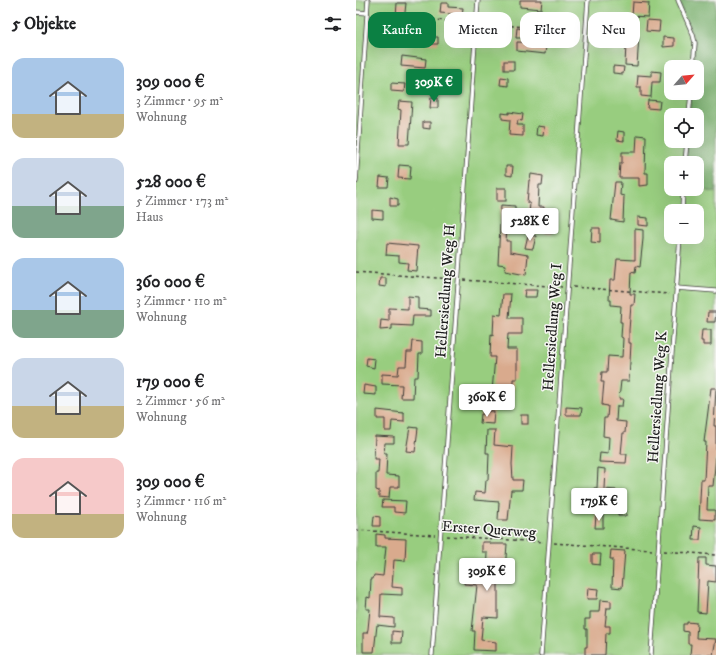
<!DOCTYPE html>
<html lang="de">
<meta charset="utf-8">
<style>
body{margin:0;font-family:"IM FELL DW Pica",serif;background:#f6f6f6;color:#202124;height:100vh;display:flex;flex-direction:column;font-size:15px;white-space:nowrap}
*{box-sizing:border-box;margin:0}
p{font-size:13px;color:#757577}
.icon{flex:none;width:22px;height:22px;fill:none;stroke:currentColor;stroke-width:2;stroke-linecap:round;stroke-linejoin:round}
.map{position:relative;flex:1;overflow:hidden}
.sheet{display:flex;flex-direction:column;background:#fff;width:356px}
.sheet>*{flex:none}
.top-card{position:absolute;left:12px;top:12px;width:288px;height:36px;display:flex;gap:8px}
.needle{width:26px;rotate:63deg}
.buttons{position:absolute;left:308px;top:60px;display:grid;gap:8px}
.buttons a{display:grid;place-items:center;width:40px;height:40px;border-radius:8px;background:#fff;box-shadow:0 4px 16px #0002;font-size:20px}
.price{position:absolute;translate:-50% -34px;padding:0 9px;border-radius:4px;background:#fff;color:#222;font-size:13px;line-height:26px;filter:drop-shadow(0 1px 2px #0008)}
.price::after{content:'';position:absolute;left:50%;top:24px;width:12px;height:9px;margin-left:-6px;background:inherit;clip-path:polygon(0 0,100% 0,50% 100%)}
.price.on{background:#0b8043;color:#fff}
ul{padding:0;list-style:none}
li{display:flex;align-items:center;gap:12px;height:100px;padding:0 12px}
li span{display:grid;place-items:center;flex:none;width:112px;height:80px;border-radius:12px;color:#555}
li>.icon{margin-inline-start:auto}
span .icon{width:48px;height:48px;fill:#fffc;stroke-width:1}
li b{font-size:17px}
h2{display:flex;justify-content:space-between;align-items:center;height:48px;padding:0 12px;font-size:17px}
.tag{padding:0 14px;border-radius:12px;background:#fff;box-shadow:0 4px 16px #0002;font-size:14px;line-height:36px}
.tag.on{background:#0b8043;color:#fff}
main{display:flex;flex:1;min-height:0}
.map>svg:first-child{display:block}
.green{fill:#98cd7f;stroke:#5a744e;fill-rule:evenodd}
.forest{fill:#7ab06e;stroke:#4b6645}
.building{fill:#d9aa8d}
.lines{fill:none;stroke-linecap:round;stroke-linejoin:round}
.lane-casing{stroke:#3c3a36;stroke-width:5}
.path{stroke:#3c3a36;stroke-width:1.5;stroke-dasharray:3 3;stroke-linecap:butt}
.lane{stroke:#fff;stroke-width:3.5}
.labels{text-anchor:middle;stroke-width:3;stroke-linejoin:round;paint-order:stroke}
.street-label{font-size:15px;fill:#1c1c1c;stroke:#f6f6f2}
</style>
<main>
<section class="sheet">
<h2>5 Objekte<svg class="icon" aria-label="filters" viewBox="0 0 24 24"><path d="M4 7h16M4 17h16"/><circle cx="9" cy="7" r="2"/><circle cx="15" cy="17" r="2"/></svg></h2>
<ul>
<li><span style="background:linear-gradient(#a9c7e8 70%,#c2b280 0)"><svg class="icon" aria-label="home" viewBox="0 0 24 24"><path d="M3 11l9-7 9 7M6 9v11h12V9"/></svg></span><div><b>309 000 €</b><p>3 Zimmer · 95 m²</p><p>Wohnung</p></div></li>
<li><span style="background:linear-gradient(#c9d6e8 60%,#7fa58c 0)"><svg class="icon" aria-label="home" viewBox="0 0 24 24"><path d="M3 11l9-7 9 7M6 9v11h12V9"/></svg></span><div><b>528 000 €</b><p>5 Zimmer · 173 m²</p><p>Haus</p></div></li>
<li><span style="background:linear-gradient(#a9c7e8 65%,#7fa58c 0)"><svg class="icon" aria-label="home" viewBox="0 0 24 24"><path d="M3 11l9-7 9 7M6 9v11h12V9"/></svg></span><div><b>360 000 €</b><p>3 Zimmer · 110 m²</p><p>Wohnung</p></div></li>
<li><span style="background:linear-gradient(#c9d6e8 60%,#c2b280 0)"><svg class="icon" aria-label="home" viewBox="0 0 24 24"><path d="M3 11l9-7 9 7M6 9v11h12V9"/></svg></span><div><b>179 000 €</b><p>2 Zimmer · 56 m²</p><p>Wohnung</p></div></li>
<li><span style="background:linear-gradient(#f6c9c9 70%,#c2b280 0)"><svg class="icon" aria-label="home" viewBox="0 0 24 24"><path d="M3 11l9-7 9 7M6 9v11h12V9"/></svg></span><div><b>309 000 €</b><p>3 Zimmer · 116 m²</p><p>Wohnung</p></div></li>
</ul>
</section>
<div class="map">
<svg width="360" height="655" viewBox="0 0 360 655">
<rect width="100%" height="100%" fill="#f6f6f2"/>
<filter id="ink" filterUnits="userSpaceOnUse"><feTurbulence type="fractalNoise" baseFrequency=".025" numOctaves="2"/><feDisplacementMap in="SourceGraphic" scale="8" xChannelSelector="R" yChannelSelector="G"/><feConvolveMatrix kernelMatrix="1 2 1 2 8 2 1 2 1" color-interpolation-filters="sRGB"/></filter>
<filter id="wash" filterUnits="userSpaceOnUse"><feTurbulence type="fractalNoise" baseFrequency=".012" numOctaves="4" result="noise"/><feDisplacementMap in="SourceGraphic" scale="16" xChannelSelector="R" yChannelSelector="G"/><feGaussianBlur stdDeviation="0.9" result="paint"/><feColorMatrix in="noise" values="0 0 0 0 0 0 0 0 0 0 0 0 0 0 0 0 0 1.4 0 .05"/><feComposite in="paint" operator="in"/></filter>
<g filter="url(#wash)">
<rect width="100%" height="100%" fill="#f2e1c9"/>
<!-- green -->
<path class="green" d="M0,0H322L339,43L337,67H315V93H335L333,115H315V141H331L329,163H315V189H341L360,192V655H0ZM315,211H341V237H315Z"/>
<!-- forest -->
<path class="forest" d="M322,0H360V192L341,189V163H329L331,141H341V115H333L335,93H341V67H337L339,43Z"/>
<g id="blocks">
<!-- building -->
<g class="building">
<path d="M164,0H186L185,9L164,7Z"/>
<path d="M277,2L293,3L292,17L276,16Z"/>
<path d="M41,3H50L47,31H39Z"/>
<path d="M85,3H92V7L107,8L106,15L84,13Z"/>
<path d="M180,16H187L186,23H180Z"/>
<path d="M291,20L304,21L303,32L290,31Z"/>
<path d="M161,28L168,29L167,38H160Z"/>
<path d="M265,35L283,36L281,66L269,65L270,44H265Z"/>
<path d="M70,37H82V44H69Z"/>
<path d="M307,37L318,38V46L307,47Z"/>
<path d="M161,42L186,43V46H190L189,54L161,51Z"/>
<path d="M46,56L70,59L69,68L45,66Z"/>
<rect x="148" y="61" width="10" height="9"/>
<path d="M257,66L268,67L267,74L257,73Z"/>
<path d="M296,71L305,72L304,82H296L295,97L285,96V87H281L282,75L296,76Z"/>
<path d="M145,77L152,78V86L144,85Z"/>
<path d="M35,83L49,84L48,92L35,91Z"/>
<path d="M75,97L82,98V108H74Z"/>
<path d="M292,100L304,101L303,109L291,108Z"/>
<path d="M43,101L56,102L53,144H43L45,110L42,109Z"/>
<path d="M153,112L167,114L166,121L162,120L161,125H167V136L153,135L154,120L146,119V113L153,114Z"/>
<path d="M67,122H74V129L67,128Z"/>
<path d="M181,126L188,127L187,136L180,135Z"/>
<path d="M262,131L268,132V141L261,140Z"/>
<path d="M281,135L290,136L289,173H292V185L283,186V178H263L264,163H266V152H280Z"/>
<path d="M43,165L55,166L54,179L42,178Z"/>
<path d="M150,166H157L156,176L150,175Z"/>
<path d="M175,174L187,176L186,185H183L182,207H188L187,218L176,217V214H173L174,203H171L173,180H174Z"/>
<path d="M24,177L33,178L32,187H23Z"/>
<path d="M259,182H265L264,195L268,196L267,222L255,220Z"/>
<rect x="141" y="188" width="9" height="13"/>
<path d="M34,197L42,199V206H34Z"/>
<path d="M145,205L159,206V215L152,214L150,241H154V252L172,255L170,275L149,271L150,265L142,264Z"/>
<path d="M16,210L27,211V219L16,218Z"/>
<path d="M282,217L292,218V226L282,225Z"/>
<rect x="189" y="224" width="7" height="9"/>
<path d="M236,228H244V243L235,242Z"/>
<path d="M279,229L287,230V239L284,267L280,266L279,273L275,272L274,294H279L278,305H275L273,330V343H275L273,381H265L263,399H267L266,406H261L260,421L270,422L269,433H267L265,454H271L270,463L243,462L244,453L252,454L253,437L247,436L248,418H251L252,406L246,405L248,382H245L246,372H251L252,356L266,357L267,338L265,337L266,322H264L265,306L255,305V300H253L254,280H259L261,259L279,260Z"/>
<path d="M172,235L180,236L177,249L169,248Z"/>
<path d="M31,243L62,246L60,271L51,270L52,263L43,262V256L30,255Z"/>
<path d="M24,278H30V287L23,286Z"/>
<path d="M169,290H181L180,297H168Z"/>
<path d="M147,294H155L153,318H166V334H152L151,349H161V379H157V401L135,403L139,357H134L135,334L137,335L138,314L145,315Z"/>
<path d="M52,296L62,297V309L75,310V316H57L56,326L36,325V329L24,330L25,320L33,321V308L52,309Z"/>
<path d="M352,312H360L359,322H351Z"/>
<path d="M346,330H355V345H347V341H345Z"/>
<path d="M57,341L66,342V354H63L62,377H58L57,398H45L46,385L26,384V374L42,375L43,366H50L51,352H56Z"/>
<path d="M11,358L19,359L18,368L10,366Z"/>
<path d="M8,385L20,387V395L7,394Z"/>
<path d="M355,388H360L358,426H360V457L357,486H352L351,510H359V520L343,519L345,480H348L350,442H348Z"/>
<path d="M210,407L226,408L225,415H210Z"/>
<path d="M21,410L48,413V422L36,421L35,431H29V419H21Z"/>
<path d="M128,411H138L137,424L124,423L125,414H128Z"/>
<rect x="165" y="415" width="7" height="9"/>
<path d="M54,427L62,428L59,452L50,451Z"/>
<path d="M131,430H139L138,445L157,447L156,464L157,480H167L166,490H155L152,520H142L143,502L118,500L119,492L129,493L130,480H132L133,453H130Z"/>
<path d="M19,436L38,437V443H29L28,453H31L30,475L43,476V487H34L33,498L23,497V491L20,490V473H22L23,459H18Z"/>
<path d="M242,468L249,469L248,489L260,490L259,503L246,502L244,514L237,513L238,488H241Z"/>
<path d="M27,500L50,501L49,513L38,512V507H26Z"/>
<path d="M262,508L270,509V516H262Z"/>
<path d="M240,515H247V528H239Z"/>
<path d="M18,516L24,517V526H17Z"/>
<path d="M338,526L345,527L344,540H337Z"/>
<path d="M20,534L29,535V538L50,539L49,561L38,560L36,587L46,588V595L25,594L24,617L38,618V627L21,625L18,652H7V633H11L12,629L14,609H10L11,597L14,598L15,579H17L18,575L27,576L30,547H20Z"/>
<path d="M126,542H134V544H151L149,571L142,570V618L127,617L125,640L140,642V651L118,650L119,631H116L121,585L108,584L109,576L130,577L131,552H126Z"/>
<path d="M255,550L269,551L266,588L256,587L257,559H254Z"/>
<path d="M236,554H245L244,565L236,564Z"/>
<path d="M343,558H350V565L360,566V582L352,581L350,613L341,612Z"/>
<path d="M232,588L242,589L241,599H231Z"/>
<path d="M244,600L255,601V608H251L249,626H254V633H250L249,655H229V647H231V629H229V619H234V612H243Z"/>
<path d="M331,622L341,623L340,638L360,639L357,655H334L335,644H332V632L327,631V624H331Z"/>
<path d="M36,631L46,632L45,643H36Z"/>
</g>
</g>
</g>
<g filter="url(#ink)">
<use href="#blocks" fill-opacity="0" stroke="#3c3a36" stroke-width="1"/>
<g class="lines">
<!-- lane casing -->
<g class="lane-casing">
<g id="lane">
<path d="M322,0L337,35L339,43L337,67"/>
<path d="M0,12L11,13"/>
<path d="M333,115L335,93"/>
<path d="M329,163L331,141"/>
<path d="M0,182L12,0"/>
<path d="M326,211L327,189"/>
<path d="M320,288L360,291"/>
<path d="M76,655L122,0"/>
<path d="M185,655L232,0"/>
<path d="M295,655L324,237"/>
</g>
</g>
<!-- path -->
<g class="path">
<path d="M17,15L115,23"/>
<path d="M125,23L223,32"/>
<path d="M0,272L96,279"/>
<path d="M108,280L206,287"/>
<path d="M217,287L313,294"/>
<path d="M0,530L79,535"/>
<path d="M91,536L187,542"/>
<path d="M198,543L296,550"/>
<path d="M308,551L360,555"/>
</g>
<!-- lane -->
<use href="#lane" class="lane"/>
</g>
</g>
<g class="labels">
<!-- street labels -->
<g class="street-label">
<text transform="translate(89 291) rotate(-86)" y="5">Hellersiedlung Weg H</text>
<text transform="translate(196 327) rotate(-86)" y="5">Hellersiedlung Weg I</text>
<text transform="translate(301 397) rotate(-86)" y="5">Hellersiedlung Weg K</text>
<text transform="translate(133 529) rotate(4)" y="5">Erster Querweg</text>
</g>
</g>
</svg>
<div class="buttons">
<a><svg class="needle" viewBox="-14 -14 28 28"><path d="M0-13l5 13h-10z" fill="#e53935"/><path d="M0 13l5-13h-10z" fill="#757577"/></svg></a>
<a><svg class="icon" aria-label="locate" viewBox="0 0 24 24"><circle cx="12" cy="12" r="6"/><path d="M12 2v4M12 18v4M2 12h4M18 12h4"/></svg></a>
<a>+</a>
<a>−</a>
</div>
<b class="price on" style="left:78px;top:103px">309K €</b>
<b class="price" style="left:174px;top:242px">528K €</b>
<b class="price" style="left:131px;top:418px">360K €</b>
<b class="price" style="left:243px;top:522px">179K €</b>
<b class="price" style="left:131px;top:592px">309K €</b>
<div class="top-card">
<a class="tag on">Kaufen</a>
<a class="tag">Mieten</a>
<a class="tag">Filter</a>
<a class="tag">Neu</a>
</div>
</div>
</main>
